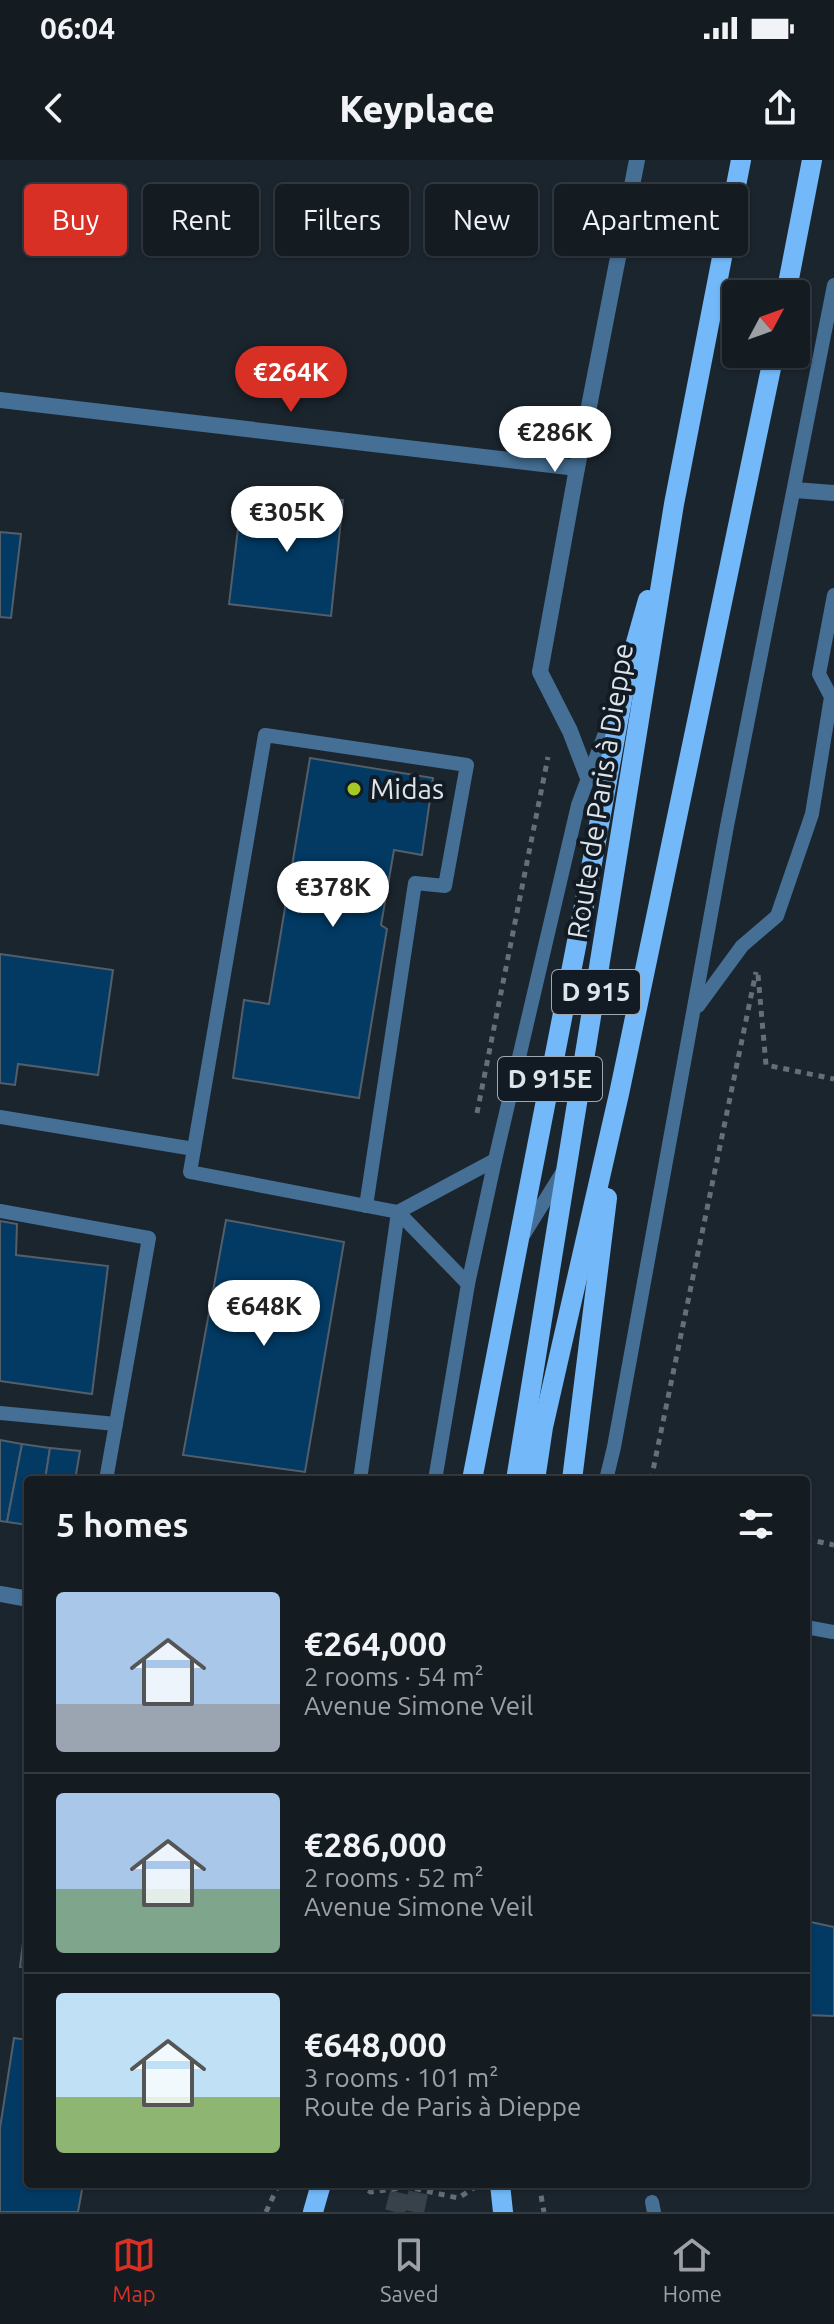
<!DOCTYPE html>
<meta charset="utf-8">
<style>
body{margin:0;font-family:Ubuntu,sans-serif;background:#21292f;color:#f1f3f6;height:100vh;display:flex;flex-direction:column;font-size:30px;white-space:nowrap}
*{box-sizing:border-box;margin:0}
p{font-size:26px;color:#9da1a5}
.icon{flex:none;width:44px;height:44px;fill:none;stroke:currentColor;stroke-width:2;stroke-linecap:round;stroke-linejoin:round}
.map{position:relative;flex:1;overflow:hidden}
.details{position:absolute;left:24px;top:1316px;width:786px;height:712px;display:flex;flex-direction:column;background:#141c22;border-radius:8px;box-shadow:0 2px 6px #0004,0 0 0 2px #333a40}
.details>*{flex:none}
.banner{position:absolute;left:24px;top:24px;width:786px;height:72px;display:flex;gap:16px}
.needle{width:52px;rotate:49deg}
.buttons{position:absolute;left:722px;top:120px;display:grid;gap:16px}
.buttons a{display:grid;place-items:center;width:88px;height:88px;border-radius:8px;background:#141c22;box-shadow:0 2px 6px #0004,0 0 0 2px #333a40;font-size:40px}
.price{position:absolute;translate:-50% -68px;padding:0 18px;border-radius:28px;background:#fff;color:#222;font-size:26px;line-height:52px;filter:drop-shadow(0 2px 4px #0008)}
.price::after{content:'';position:absolute;left:50%;top:48px;width:24px;height:18px;margin-left:-12px;background:inherit;clip-path:polygon(0 0,100% 0,50% 100%)}
.price.current{background:#d93025;color:#fff}
ul{padding:0;list-style:none}
li{display:flex;align-items:center;gap:24px;height:200px;padding:0 32px}
li+li{border-top:2px solid #333a40}
li span{display:grid;place-items:center;flex:none;width:224px;height:160px;border-radius:8px;color:#555}
li>.icon{margin-inline-start:auto}
span .icon{width:96px;height:96px;fill:#fffc;stroke-width:1}
li b{font-size:34px}
h2{display:flex;justify-content:space-between;align-items:center;height:96px;padding:0 32px;font-size:34px}
.tag{padding:0 28px;border-radius:8px;background:#141c22;box-shadow:0 2px 6px #0004,0 0 0 2px #333a40;font-size:28px;line-height:72px}
.tag.current{background:#d93025;color:#fff}
.status{display:flex;justify-content:space-between;align-items:center;height:56px;padding:0 40px;background:#141c22;direction:ltr}
.status svg{height:22px;fill:currentColor}
header{display:flex;justify-content:space-between;align-items:center;height:104px;padding:0 32px;background:#141c22;font-size:36px;font-weight:800}
.menu{display:flex;justify-content:space-around;align-items:center;height:112px;border-top:2px solid #333a40;background:#141c22;font-size:22px;color:#9da1a5}
.menu a{display:grid;justify-items:center;gap:4px}
.menu .current{color:#d93025}
.map>svg:first-child{display:block}
.building{fill:#023a64;stroke:#535e69;stroke-width:2}
.lines{fill:none;stroke-linecap:round;stroke-linejoin:round}
.primary-tunnel{stroke:#38424a;stroke-width:20;stroke-dasharray:20 10;stroke-linecap:butt}
.path{stroke:#666f77;stroke-width:5;stroke-dasharray:6 6;stroke-linecap:butt}
.service{stroke:#456f95;stroke-width:14}
.minor{stroke:#456f95;stroke-width:16}
.primary{stroke:#73b9f9;stroke-width:20}
.poi-dot{fill:#a4c824;stroke:#121b24;stroke-width:3}
.labels{text-anchor:middle;stroke-width:8;stroke-linejoin:round;paint-order:stroke}
.shield{fill:#121b24;stroke:#a0a8af;stroke-width:2}
.shield-label{font-size:26px;font-weight:bold;fill:#dde4ea}
.poi-label{font-size:28px;fill:#dde4ea;stroke:#121b24;text-anchor:start}
.street-label{font-size:28px;fill:#dde4ea;stroke:#121b24}
</style>
<div class="status"><b>06:04</b><svg viewBox="0 0 49 12"><path d="M0 12V9h3v3zM5 12V6h3v6zM10 12V3h3v9zM15 12V0h3v12zM26 1h20v11H26zM47 4h2v5h-2z"/></svg></div>
<header><svg class="icon" aria-label="back" viewBox="0 0 24 24"><path d="M15 5l-7 7 7 7"/></svg>Keyplace<svg class="icon" aria-label="share" viewBox="0 0 24 24"><path d="M12 15V3M7 8l5-5 5 5M5 13v7h14v-7"/></svg></header>
<div class="map">
<svg width="834" height="2052" viewBox="0 0 834 2052">
<rect width="100%" height="100%" fill="#1b252e"/>
<!-- building -->
<g class="building">
<path d="M242,335L343,340L331,456L229,444Z"/>
<path d="M0,372L21,374L11,458L0,457Z"/>
<path d="M310,598L433,618L422,695L394,690L381,765L387,769L359,938L233,918L244,840L269,844Z"/>
<path d="M0,794L113,810L98,915L18,904L15,925L0,923Z"/>
<path d="M226,1060L344,1082L305,1312L183,1295Z"/>
<path d="M0,1061L17,1064L16,1095L108,1106L92,1234L0,1221Z"/>
<path d="M0,1280L22,1284L7,1362L0,1361Z"/>
<path d="M22,1284L50,1288L45,1320H28V1365L7,1362Z"/>
<path d="M50,1288L80,1291L75,1320H45Z"/>
<path d="M28,1742V1808L20,1807Z"/>
<path d="M806,1761L834,1767V1856L806,1855Z"/>
<path d="M14,1878L28,1880V2024H83L78,2052H0V1968Z"/>
</g>
<g class="lines">
<!-- primary-tunnel -->
<g class="primary-tunnel">
<path d="M395,2052L402,2024"/>
<path d="M414,2052L420,2024"/>
</g>
<!-- path -->
<g class="path">
<path d="M758,815L766,905L834,919"/>
<path d="M477,953L548,597"/>
<path d="M651,1320L756,812"/>
<path d="M806,1379L834,1385"/>
<path d="M358,2024L371,2032L408,2027L458,2038L474,2028"/>
<path d="M539,2024L544,2052"/>
<path d="M266,2052L279,2024"/>
</g>
<!-- service -->
<g class="service">
<path d="M698,846L742,786L777,756L799,692L812,654L831,537L819,514L834,435"/>
<path d="M0,957L194,989L265,575L467,605L445,726L415,723L366,1046"/>
<path d="M194,989L190,1012L398,1052L360,1320"/>
<path d="M0,1051L149,1078L106,1320"/>
<path d="M524,1074L562,1013"/>
<path d="M468,1124L398,1052L495,1000"/>
<path d="M0,1253L116,1264"/>
<path d="M435,1320L468,1124L495,1000L578,645L613,552"/>
<path d="M606,1320L614,1287L727,666L834,125"/>
<path d="M806,1467L833,1472"/>
<path d="M652,2042L654,2052"/>
</g>
<!-- minor -->
<g class="minor">
<path d="M0,240L577,308"/>
<path d="M795,330L834,333"/>
<path d="M588,618L570,571L540,512L577,308L637,0"/>
<path d="M0,1434L23,1438"/>
</g>
<!-- primary -->
<g class="primary">
<path d="M786,134L812,0"/>
<path d="M472,1320L587,730L626,518L648,440"/>
<path d="M516,1320L674,344L741,0"/>
<path d="M535,1320L543,1267L619,934L774,194"/>
<path d="M572,1320L607,1038"/>
<path d="M500,2024L503,2052"/>
<path d="M313,2052L321,2024"/>
</g>
</g>
<!-- markers -->
<circle class="poi-dot" cx="354" cy="629" r="8"/>
<g class="labels">
<!-- shield labels -->
<g class="shield">
<rect x="552" y="810" width="88" height="44" rx="6"/>
<rect x="498" y="897" width="104" height="44" rx="6"/>
</g>
<g class="shield-label">
<text x="596" y="841">D 915</text>
<text x="550" y="928">D 915E</text>
</g>
<!-- poi labels -->
<g class="poi-label">
<text x="370" y="639">Midas</text>
</g>
<!-- street labels -->
<g class="street-label">
<text transform="translate(600 631) rotate(-81)" y="10">Route de Paris à Dieppe</text>
</g>
</g>
</svg>
<div class="buttons">
<a><svg class="needle" viewBox="-14 -14 28 28"><path d="M0-13l5 13h-10z" fill="#e53935"/><path d="M0 13l5-13h-10z" fill="#9da1a5"/></svg></a>
</div>
<b class="price current" style="left:291px;top:254px">€264K</b>
<b class="price" style="left:555px;top:314px">€286K</b>
<b class="price" style="left:287px;top:394px">€305K</b>
<b class="price" style="left:333px;top:769px">€378K</b>
<b class="price" style="left:264px;top:1188px">€648K</b>
<div class="banner">
<a class="tag current">Buy</a>
<a class="tag">Rent</a>
<a class="tag">Filters</a>
<a class="tag">New</a>
<a class="tag">Apartment</a>
</div>
<section class="details">
<h2>5 homes<svg class="icon" aria-label="filters" viewBox="0 0 24 24"><path d="M4 7h16M4 17h16"/><circle cx="9" cy="7" r="2"/><circle cx="15" cy="17" r="2"/></svg></h2>
<ul>
<li><span style="background:linear-gradient(#a9c7e8 70%,#9aa5b1 0)"><svg class="icon" aria-label="home" viewBox="0 0 24 24"><path d="M3 11l9-7 9 7M6 9v11h12V9"/></svg></span><div><b>€264,000</b><p>2 rooms · 54 m²</p><p>Avenue Simone Veil</p></div></li>
<li><span style="background:linear-gradient(#a9c7e8 60%,#7fa58c 0)"><svg class="icon" aria-label="home" viewBox="0 0 24 24"><path d="M3 11l9-7 9 7M6 9v11h12V9"/></svg></span><div><b>€286,000</b><p>2 rooms · 52 m²</p><p>Avenue Simone Veil</p></div></li>
<li><span style="background:linear-gradient(#bfe0f5 65%,#8fb573 0)"><svg class="icon" aria-label="home" viewBox="0 0 24 24"><path d="M3 11l9-7 9 7M6 9v11h12V9"/></svg></span><div><b>€648,000</b><p>3 rooms · 101 m²</p><p>Route de Paris à Dieppe</p></div></li>
</ul>
</section>
</div>
<nav class="menu">
<a class="current"><svg class="icon" aria-label="map" viewBox="0 0 24 24"><path d="M3 6l6-2 6 2 6-2v14l-6 2-6-2-6 2zM9 4v14M15 6v14"/></svg>Map</a>
<a><svg class="icon" aria-label="saved" viewBox="0 0 24 24"><path d="M7 4h10v16l-5-4-5 4z"/></svg>Saved</a>
<a><svg class="icon" aria-label="home" viewBox="0 0 24 24"><path d="M3 11l9-7 9 7M6 9v11h12V9"/></svg>Home</a>
</nav>
